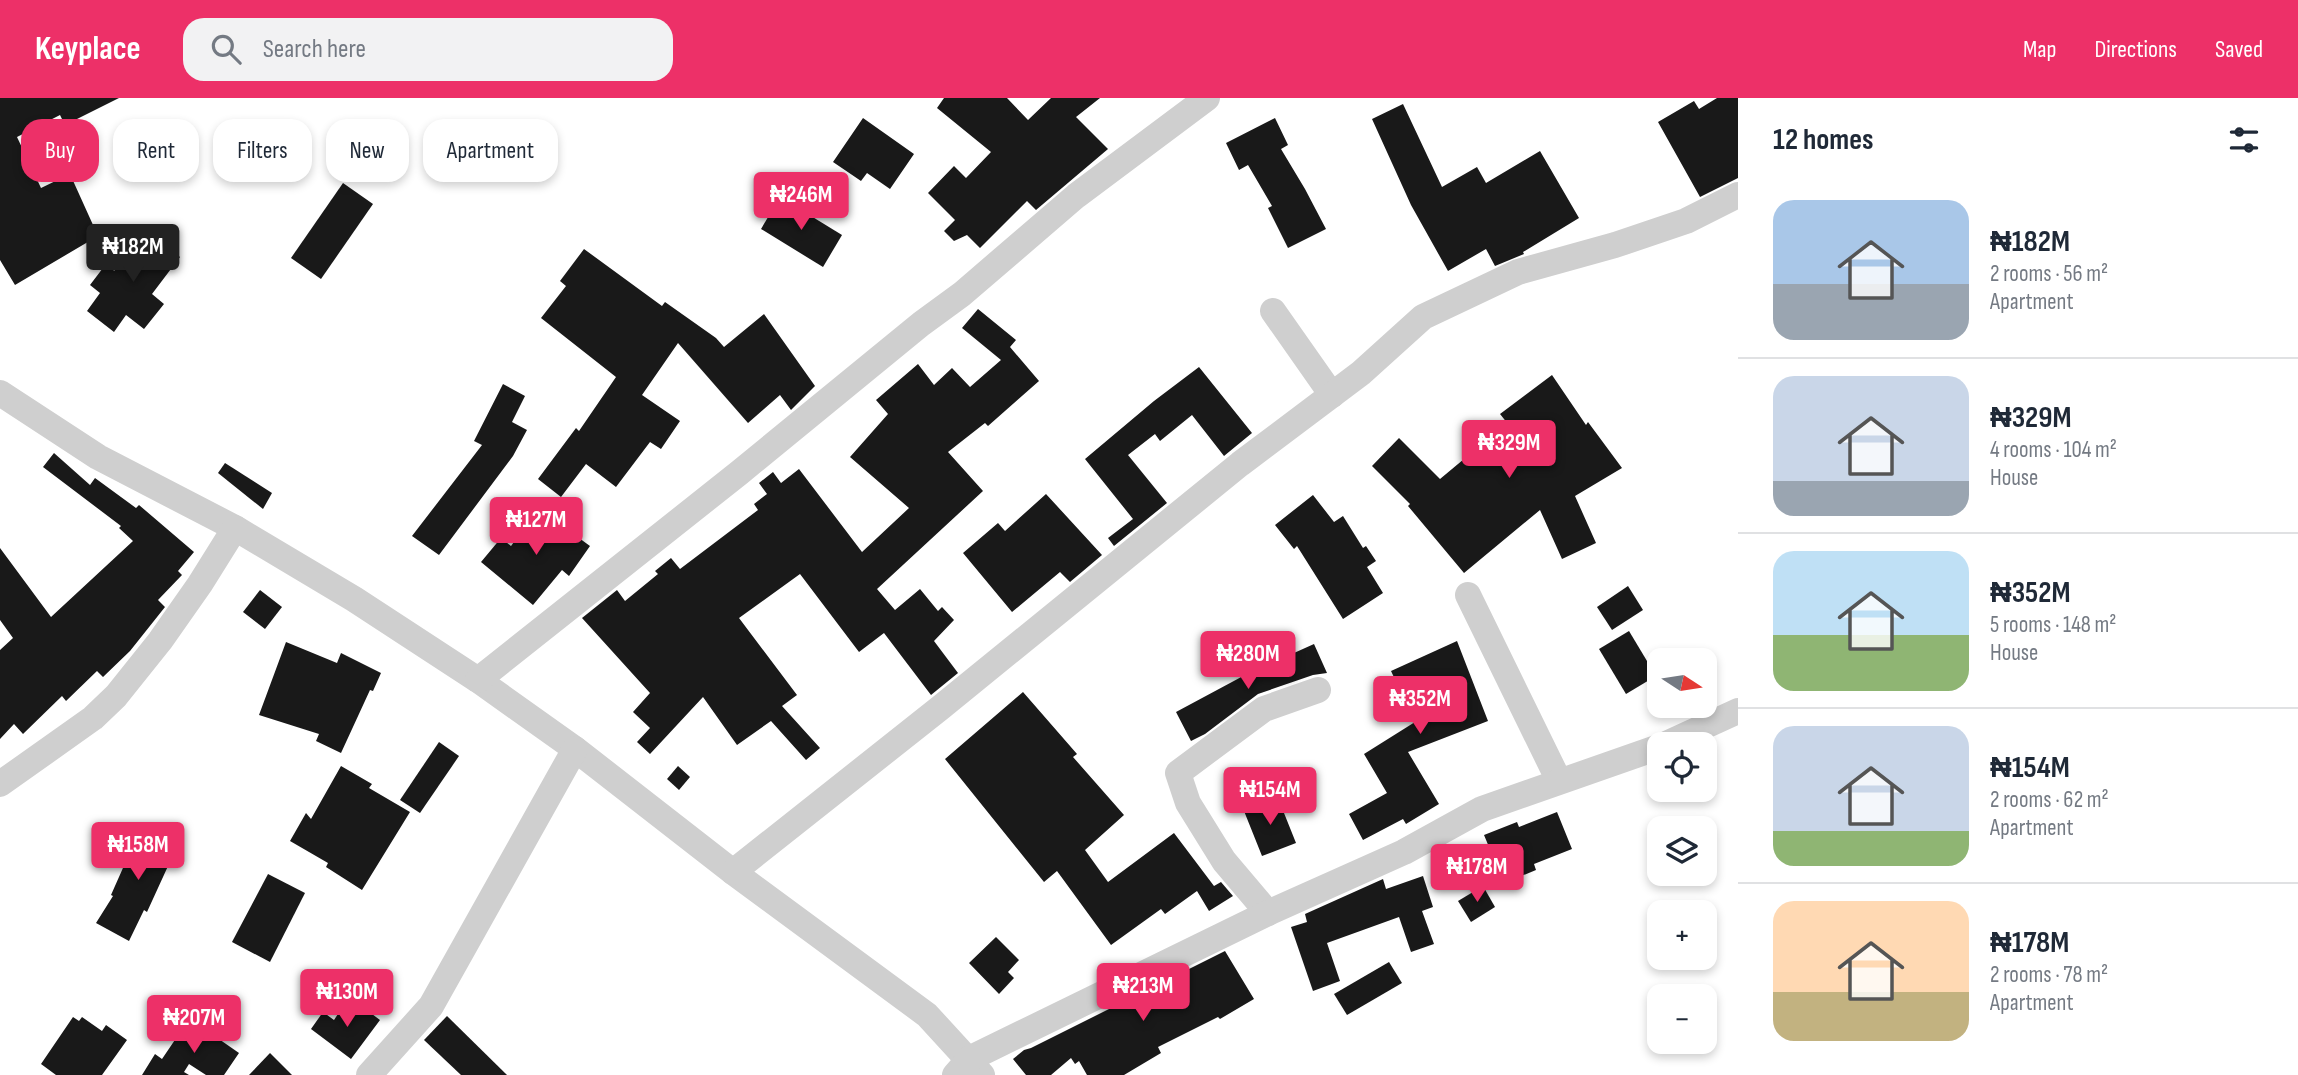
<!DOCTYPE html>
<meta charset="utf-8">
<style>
body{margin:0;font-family:"Sofia Sans Condensed",sans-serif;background:#f2f2f3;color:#1f2937;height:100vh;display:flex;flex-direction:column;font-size:26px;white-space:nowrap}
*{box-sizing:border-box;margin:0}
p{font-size:23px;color:#747a83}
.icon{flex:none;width:38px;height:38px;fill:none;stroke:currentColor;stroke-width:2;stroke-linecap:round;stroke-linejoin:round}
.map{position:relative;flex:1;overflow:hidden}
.details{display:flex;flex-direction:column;background:#fff;width:560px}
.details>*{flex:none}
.hud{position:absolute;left:21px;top:21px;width:665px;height:63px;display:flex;gap:14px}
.needle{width:46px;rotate:102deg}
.fabs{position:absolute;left:1647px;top:550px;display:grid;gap:14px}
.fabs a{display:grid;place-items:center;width:70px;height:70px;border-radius:14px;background:#fff;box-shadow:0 4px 10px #0003;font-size:35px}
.price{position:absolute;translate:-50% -60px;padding:0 16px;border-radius:7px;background:#ed3068;color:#fff;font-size:23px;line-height:46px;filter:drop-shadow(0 2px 4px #0008)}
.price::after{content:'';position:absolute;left:50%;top:42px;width:21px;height:16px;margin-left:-10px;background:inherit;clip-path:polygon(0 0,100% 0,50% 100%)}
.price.selected{background:#222;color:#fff}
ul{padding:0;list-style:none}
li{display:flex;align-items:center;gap:21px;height:175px;padding:0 35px}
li+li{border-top:2px solid #e0e1e3}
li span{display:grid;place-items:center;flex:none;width:196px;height:140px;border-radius:21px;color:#555}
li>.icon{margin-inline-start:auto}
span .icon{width:84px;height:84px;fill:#fffc;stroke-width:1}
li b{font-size:30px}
h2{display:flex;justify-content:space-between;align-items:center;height:84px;padding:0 35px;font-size:30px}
.pill{padding:0 24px;border-radius:21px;background:#fff;box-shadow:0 4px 10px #0003;font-size:24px;line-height:63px}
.pill.selected{background:#ed3068;color:#fff}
header{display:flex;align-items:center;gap:42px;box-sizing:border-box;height:98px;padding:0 35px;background:#ed3068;color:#fff}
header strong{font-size:33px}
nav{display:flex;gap:38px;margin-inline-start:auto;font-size:24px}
.search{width:490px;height:63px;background:#f2f2f3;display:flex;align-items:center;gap:18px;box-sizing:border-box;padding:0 24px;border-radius:21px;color:#747a83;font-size:26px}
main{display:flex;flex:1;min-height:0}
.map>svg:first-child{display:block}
.building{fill:#191919}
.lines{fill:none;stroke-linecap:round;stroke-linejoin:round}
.street{stroke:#cfcfcf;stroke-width:26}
</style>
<header>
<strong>Keyplace</strong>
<div class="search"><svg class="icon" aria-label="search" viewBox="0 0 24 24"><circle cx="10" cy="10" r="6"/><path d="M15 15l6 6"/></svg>Search here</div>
<nav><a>Map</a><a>Directions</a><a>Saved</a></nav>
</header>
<main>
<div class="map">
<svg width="1738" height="977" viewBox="0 0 1738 977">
<rect width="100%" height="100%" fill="#fff"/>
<!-- building -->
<g class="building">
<path d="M0,0H119L65,27L60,17L17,39L41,90L70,76L98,138L15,187L0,162Z"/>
<path d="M944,0H1007L1028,22L1051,0H1100L1076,19L1108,51L1036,112L1027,103L980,150L967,137L954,143L944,133L955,122L928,95L954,68L966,80L991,54L937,10Z"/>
<path d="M1717,0H1738V80L1700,99L1658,24L1694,3L1699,11Z"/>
<path d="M1403,6L1442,89L1477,69L1486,85L1540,53L1579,120L1523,154L1524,156L1495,168L1486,151L1448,173L1411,107L1372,21Z"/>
<path d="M863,20L914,56L890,91L867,75L861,83L833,64Z"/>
<path d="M1275,20L1288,47L1281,51L1305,91L1326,131L1288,150L1268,110L1272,108L1248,67L1239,72L1226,45Z"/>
<path d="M343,85L373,106L321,181L291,160Z"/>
<path d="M780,99L842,137L823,169L761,131Z"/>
<path d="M146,132L180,159L152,196L164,206L144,231L126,217L114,234L87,213L100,195L90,187L109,162L114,173Z"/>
<path d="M584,151L662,208L665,204L716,240L724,249L764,216L815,288L791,312L780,297L748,325L678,245L642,297L680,323L661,351L650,344L616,389L586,366L561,399L538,381L576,330L579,333L616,279L541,220L566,188L560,183Z"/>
<path d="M978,211L1016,242L1010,249L1039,283L988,328L985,325L948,354L983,393L877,491L895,512L920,491L938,513L942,509L954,522L934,543L958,575L931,597L884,535L859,554L800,476L739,520L797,597L782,608L820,650L806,662L771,623L737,647L703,599L650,656L637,644L650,630L633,614L650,595L582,520L617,492L625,503L658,476L655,473L671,460L680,471L758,412L754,406L767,396L759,385L773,374L781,385L799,371L862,454L909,410L850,359L888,316L876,302L918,266L934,287L952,270L970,289L1001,262L962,230Z"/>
<path d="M1199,269L1252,335L1224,358L1192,317L1160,343L1155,336L1128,357L1167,405L1114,448L1108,440L1133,421L1085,361L1154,303Z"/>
<path d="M1552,277L1586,327L1588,324L1622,370L1575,398L1596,445L1562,461L1540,412L1464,475L1408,408L1410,406L1372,368L1399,340L1440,381L1476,351L1478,354L1508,326L1500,316Z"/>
<path d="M503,286L525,298L512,324L527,332L513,358L439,457L412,438L482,347L474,343Z"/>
<path d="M54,355L90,387L95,380L136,410L139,407L194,454L178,473L182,477L158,502L165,509L130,553L103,579L97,573L66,603L62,598L23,636L14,626L0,641V552L13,540L0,522V450L51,519L133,443L119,430L121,428L43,369Z"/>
<path d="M225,365L272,395L263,411L218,375Z"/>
<path d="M1046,396L1102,457L1070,484L1060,474L1012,514L963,455L998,425L1005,433Z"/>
<path d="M1313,397L1334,424L1343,418L1363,450L1366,448L1376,463L1367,469L1383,495L1343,521L1297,448L1294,451L1275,427Z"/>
<path d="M539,411L590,448L569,478L562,472L533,507L481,464L501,440L511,448Z"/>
<path d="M1628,488L1643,512L1612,532L1597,509Z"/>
<path d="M260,492L282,509L265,531L243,514Z"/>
<path d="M1629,533L1656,578L1626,596L1599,551Z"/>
<path d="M1457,543L1488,623L1408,654L1439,706L1406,726L1403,721L1363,742L1349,716L1387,695L1364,656L1415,624L1404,593L1401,594L1391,573Z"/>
<path d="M286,544L337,565L341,555L381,575L373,593L370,592L341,655L316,643L319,636L259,617Z"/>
<path d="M1314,546L1327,575L1313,577L1258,596L1205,636L1191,643L1176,614L1245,577Z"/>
<path d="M1023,594L1077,656L1073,659L1124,717L1085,752L1108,784L1174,735L1214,788L1221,784L1233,798L1209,813L1197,793L1165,816L1161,811L1111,847L1057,773L1044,784L945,661Z"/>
<path d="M439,644L459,658L420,715L400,702Z"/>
<path d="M341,668L372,686L369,690L410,714L362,792L326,769L328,765L290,743L306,715L311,721Z"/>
<path d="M678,668L690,679L679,692L667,681Z"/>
<path d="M1278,700L1296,745L1262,758L1244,713Z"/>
<path d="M1557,714L1572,751L1534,766L1536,772L1504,785L1484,737L1517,724L1519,729Z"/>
<path d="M142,727L179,744L147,814L144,812L129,843L96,825L113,798L111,797Z"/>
<path d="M268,776L305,795L270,864L232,844Z"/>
<path d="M1423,778L1433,809L1422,813L1434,846L1411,854L1399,819L1327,845L1340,883L1313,893L1291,829L1307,824L1305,816L1383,781L1386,791Z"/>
<path d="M1483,788L1495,809L1471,824L1458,803Z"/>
<path d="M996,839L1019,862L1008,874L1014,880L999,896L969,865Z"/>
<path d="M1225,853L1254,901L1220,921L1218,919L1158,949L1161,955L1124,977H1087L1079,963L1075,966L1071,960L1051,977H1026L1013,961L1024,952L1031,950Z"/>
<path d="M1389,864L1402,885L1347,917L1334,896Z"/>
<path d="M356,904L380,922L351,961L311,931L323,914L334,922L342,910L348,915Z"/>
<path d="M447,918L507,977H461L424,942Z"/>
<path d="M73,919L79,923L82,919L102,933L106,927L127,942L102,977H56L41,966Z"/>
<path d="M185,927L195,933L204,929L212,930L216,939L239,955L224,977H206L189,966L184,974L189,977H142L155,956L162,961Z"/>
<path d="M270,955L292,977H249Z"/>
</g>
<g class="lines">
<!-- street -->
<g class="street">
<path d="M1273,213L1332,297"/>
<path d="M0,295L98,359L235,430L354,501L478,582L575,651L733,774L927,917L982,977"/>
<path d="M1468,497L1559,683"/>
<path d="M478,582L739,375L921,226L962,196L1076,98L1207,0"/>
<path d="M1666,646L1738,613"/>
<path d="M0,686L93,620L116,598L160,543L200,486L235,430"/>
<path d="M733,774L940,610L1240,366L1361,275L1423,219L1518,174L1615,147L1686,123L1738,97"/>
<path d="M1268,815L1224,763L1188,705L1178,675L1264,611L1318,592"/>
<path d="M369,977L431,908L575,651"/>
<path d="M955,977L969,961L1268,815L1404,754L1482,711L1659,649"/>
</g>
</g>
</svg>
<div class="fabs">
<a><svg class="needle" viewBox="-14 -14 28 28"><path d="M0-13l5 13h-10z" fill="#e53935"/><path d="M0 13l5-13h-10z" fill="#747a83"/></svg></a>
<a><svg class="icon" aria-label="locate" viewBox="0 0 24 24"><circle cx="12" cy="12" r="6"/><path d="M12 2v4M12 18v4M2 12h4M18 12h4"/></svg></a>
<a><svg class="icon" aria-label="layers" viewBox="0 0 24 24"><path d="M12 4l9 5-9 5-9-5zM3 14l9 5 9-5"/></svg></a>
<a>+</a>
<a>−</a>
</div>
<b class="price" style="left:801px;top:134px">₦246M</b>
<b class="price selected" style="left:133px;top:186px">₦182M</b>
<b class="price" style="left:1509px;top:382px">₦329M</b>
<b class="price" style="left:536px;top:459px">₦127M</b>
<b class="price" style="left:1248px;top:593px">₦280M</b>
<b class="price" style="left:1420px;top:638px">₦352M</b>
<b class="price" style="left:1270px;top:729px">₦154M</b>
<b class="price" style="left:138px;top:784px">₦158M</b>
<b class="price" style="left:1477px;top:806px">₦178M</b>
<b class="price" style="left:1143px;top:925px">₦213M</b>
<b class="price" style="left:347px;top:931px">₦130M</b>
<b class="price" style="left:194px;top:957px">₦207M</b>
<div class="hud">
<a class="pill selected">Buy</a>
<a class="pill">Rent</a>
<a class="pill">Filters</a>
<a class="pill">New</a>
<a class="pill">Apartment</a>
</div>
</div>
<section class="details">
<h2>12 homes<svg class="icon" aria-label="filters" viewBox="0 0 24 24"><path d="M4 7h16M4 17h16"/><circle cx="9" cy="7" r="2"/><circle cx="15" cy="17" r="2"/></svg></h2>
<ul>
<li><span style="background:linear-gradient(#a9c7e8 60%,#9aa5b1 0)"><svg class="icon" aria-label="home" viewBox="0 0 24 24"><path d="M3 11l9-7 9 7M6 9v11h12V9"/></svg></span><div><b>₦182M</b><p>2 rooms · 56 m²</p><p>Apartment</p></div></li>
<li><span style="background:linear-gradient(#c9d6e8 75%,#9aa5b1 0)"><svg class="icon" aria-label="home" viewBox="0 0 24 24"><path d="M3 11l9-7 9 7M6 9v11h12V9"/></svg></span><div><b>₦329M</b><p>4 rooms · 104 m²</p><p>House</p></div></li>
<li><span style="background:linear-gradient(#bfe0f5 60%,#8fb573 0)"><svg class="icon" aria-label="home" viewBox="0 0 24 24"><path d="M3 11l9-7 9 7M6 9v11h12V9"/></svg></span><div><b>₦352M</b><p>5 rooms · 148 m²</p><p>House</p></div></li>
<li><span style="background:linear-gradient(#c9d6e8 75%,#8fb573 0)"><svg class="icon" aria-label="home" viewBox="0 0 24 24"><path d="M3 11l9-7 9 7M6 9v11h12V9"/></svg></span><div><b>₦154M</b><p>2 rooms · 62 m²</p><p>Apartment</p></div></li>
<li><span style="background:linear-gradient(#ffd9b3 65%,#c2b280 0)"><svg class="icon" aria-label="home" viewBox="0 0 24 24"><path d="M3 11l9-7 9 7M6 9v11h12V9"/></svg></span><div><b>₦178M</b><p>2 rooms · 78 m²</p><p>Apartment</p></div></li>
</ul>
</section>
</main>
